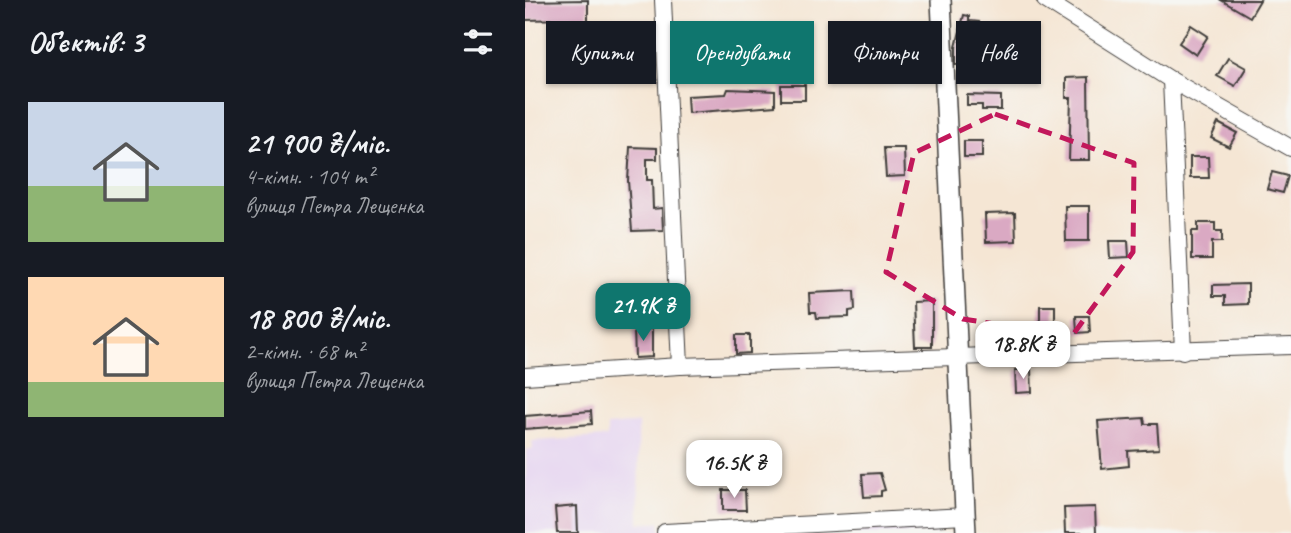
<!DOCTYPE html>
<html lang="uk">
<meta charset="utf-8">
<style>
body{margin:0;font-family:Caveat,sans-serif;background:#242831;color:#f1f3f6;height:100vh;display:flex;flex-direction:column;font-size:26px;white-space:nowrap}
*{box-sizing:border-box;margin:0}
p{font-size:23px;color:#9ea1a6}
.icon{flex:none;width:38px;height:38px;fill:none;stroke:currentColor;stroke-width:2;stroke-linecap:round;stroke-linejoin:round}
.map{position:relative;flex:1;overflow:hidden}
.details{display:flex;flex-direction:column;background:#171b24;width:525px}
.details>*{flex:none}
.banner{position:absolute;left:21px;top:21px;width:639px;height:63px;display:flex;gap:14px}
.price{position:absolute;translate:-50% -60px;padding:0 16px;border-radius:14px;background:#fff;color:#222;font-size:23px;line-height:46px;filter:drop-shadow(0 2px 4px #0008)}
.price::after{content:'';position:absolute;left:50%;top:42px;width:21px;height:16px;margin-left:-10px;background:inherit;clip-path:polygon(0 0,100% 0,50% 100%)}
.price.on{background:#0f766e;color:#fff}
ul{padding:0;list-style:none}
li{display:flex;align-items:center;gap:21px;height:175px;padding:0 28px}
li span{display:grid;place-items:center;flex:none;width:196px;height:140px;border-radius:0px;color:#555}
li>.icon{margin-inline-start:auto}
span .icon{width:84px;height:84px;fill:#fffc;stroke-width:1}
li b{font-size:30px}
h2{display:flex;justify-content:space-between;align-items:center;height:84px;padding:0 28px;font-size:30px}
.pill{padding:0 24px;border-radius:0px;background:#171b24;box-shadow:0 2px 5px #0004;font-size:24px;line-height:63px}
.pill.on{background:#0f766e;color:#fff}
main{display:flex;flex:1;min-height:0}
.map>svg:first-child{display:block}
.built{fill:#e5d3f1}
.building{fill:#daa9c3}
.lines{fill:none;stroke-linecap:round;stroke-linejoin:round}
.minor-casing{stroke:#3d3a38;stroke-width:18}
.tertiary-casing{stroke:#3d3a38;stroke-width:22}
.minor{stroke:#fff;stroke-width:16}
.tertiary{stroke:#fff;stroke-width:19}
.marked{fill:none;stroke:#c2185b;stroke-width:5;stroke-dasharray:14 9;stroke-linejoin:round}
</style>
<main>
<section class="details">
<h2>Об’єктів: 3<svg class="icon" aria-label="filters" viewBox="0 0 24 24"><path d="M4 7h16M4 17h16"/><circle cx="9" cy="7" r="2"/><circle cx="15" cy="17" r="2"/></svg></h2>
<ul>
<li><span style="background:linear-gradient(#c9d6e8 60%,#8fb573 0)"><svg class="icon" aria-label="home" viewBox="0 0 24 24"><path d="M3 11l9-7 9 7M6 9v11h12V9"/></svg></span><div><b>21 900 ₴/міс.</b><p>4-кімн. · 104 m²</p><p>вулиця Петра Лещенка</p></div></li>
<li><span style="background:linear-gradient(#ffd9b3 75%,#8fb573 0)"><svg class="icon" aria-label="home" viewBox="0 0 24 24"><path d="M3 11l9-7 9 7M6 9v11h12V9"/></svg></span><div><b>18 800 ₴/міс.</b><p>2-кімн. · 68 m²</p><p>вулиця Петра Лещенка</p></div></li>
</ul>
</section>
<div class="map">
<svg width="766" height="533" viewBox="0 0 766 533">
<rect width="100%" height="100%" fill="#f6f6f2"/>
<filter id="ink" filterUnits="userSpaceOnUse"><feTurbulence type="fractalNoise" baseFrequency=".0143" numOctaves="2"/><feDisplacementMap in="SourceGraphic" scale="14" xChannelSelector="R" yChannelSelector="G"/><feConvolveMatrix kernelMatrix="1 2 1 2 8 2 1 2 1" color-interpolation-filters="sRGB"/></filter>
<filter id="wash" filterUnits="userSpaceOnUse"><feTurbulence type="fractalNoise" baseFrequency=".00686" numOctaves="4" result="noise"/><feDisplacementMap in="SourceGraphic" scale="28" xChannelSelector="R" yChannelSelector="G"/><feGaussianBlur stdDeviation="1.57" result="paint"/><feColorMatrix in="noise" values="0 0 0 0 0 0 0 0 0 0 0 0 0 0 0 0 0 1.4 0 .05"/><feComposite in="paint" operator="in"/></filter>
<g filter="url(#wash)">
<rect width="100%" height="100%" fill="#f5e6d4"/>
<!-- built -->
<g class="built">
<path d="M113,423L114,523L135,522L136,533H0L1,450L8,449L7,441L82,437V426Z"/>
<path d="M413,526V533H281Z"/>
</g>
<g id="blocks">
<!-- building -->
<g class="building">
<path d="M63,0V23H42V19L0,20V1Z"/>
<path d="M696,0H735L725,17Z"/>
<path d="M439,15L444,16V21L454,22L450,42L444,41L445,64H431V47Z"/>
<path d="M666,25L683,36L671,55L654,43Z"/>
<path d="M281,45V61L164,64L163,47L177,46V49Z"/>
<path d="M703,58L721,68L710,86L692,76Z"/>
<path d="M563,77L564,160H544L546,98H541V78Z"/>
<rect x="256" y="85" width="24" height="15"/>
<path d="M203,89L250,91V106L163,113L162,96L201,94Z"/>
<path d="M442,95L476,96V110H457V105H442Z"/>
<path d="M693,123L712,133L704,147L686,138Z"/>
<rect x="439" y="141" width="18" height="16"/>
<path d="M105,147L132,148V159H122V180H127L128,209L137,208L138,230L107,231L103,181Z"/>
<path d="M359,148H379L380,176L361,177Z"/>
<path d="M665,157H683L684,178H665Z"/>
<path d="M747,172L763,176L758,193L742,189Z"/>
<path d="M540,206H564V241H541Z"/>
<path d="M490,213L491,241L461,242L460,214Z"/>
<path d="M673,223H690V231H697V242H687V259H667V231H673Z"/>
<path d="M584,241H603L604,257L585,258Z"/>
<path d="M723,284V304L700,305V296H688V285Z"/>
<path d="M329,291L330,310L324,311V317L292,318L291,312H285L284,293Z"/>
<path d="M407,301V347H390L388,302Z"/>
<rect x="515" y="306" width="15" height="18"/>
<path d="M551,316H564L565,332L552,333Z"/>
<path d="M109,329H127V357L110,358Z"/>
<path d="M211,335H225V353L211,354Z"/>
<path d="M490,370H506L507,392L491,393Z"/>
<path d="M66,411L67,424L0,429V416Z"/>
<path d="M619,418L620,424H632L634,449L603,451L604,466L577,469L573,421Z"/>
<path d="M355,473L360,490L356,491V496L339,497L337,474Z"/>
<path d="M198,490H220L221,510H198Z"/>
<path d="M52,506L53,533H32L30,508Z"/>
<path d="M570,507L571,533H540L539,508Z"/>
</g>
</g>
</g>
<g filter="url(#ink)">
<use href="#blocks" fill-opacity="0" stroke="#3d3a38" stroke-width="2"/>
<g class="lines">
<!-- minor casing -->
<g class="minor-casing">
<g id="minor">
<path d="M138,0L155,366"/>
<path d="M520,0L646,80L766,148"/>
<path d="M646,80L658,351"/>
<path d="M0,376L155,366L766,346"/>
<path d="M140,532L440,516"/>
</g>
</g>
<!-- tertiary casing -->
<g class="tertiary-casing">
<path id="tertiary" d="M416,0L441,533"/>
</g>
<!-- minor -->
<use href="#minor" class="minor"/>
<!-- tertiary -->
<use href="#tertiary" class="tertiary"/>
</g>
</g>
<!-- marked area -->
<path class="marked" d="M470,114L609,163L608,252L547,336L438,319L361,272L389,153Z"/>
</svg>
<b class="price on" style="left:118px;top:343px">21.9K ₴</b>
<b class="price" style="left:498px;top:381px">18.8K ₴</b>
<b class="price" style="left:209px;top:500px">16.5K ₴</b>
<div class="banner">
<a class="pill">Купити</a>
<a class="pill on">Орендувати</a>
<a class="pill">Фільтри</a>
<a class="pill">Нове</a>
</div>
</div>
</main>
